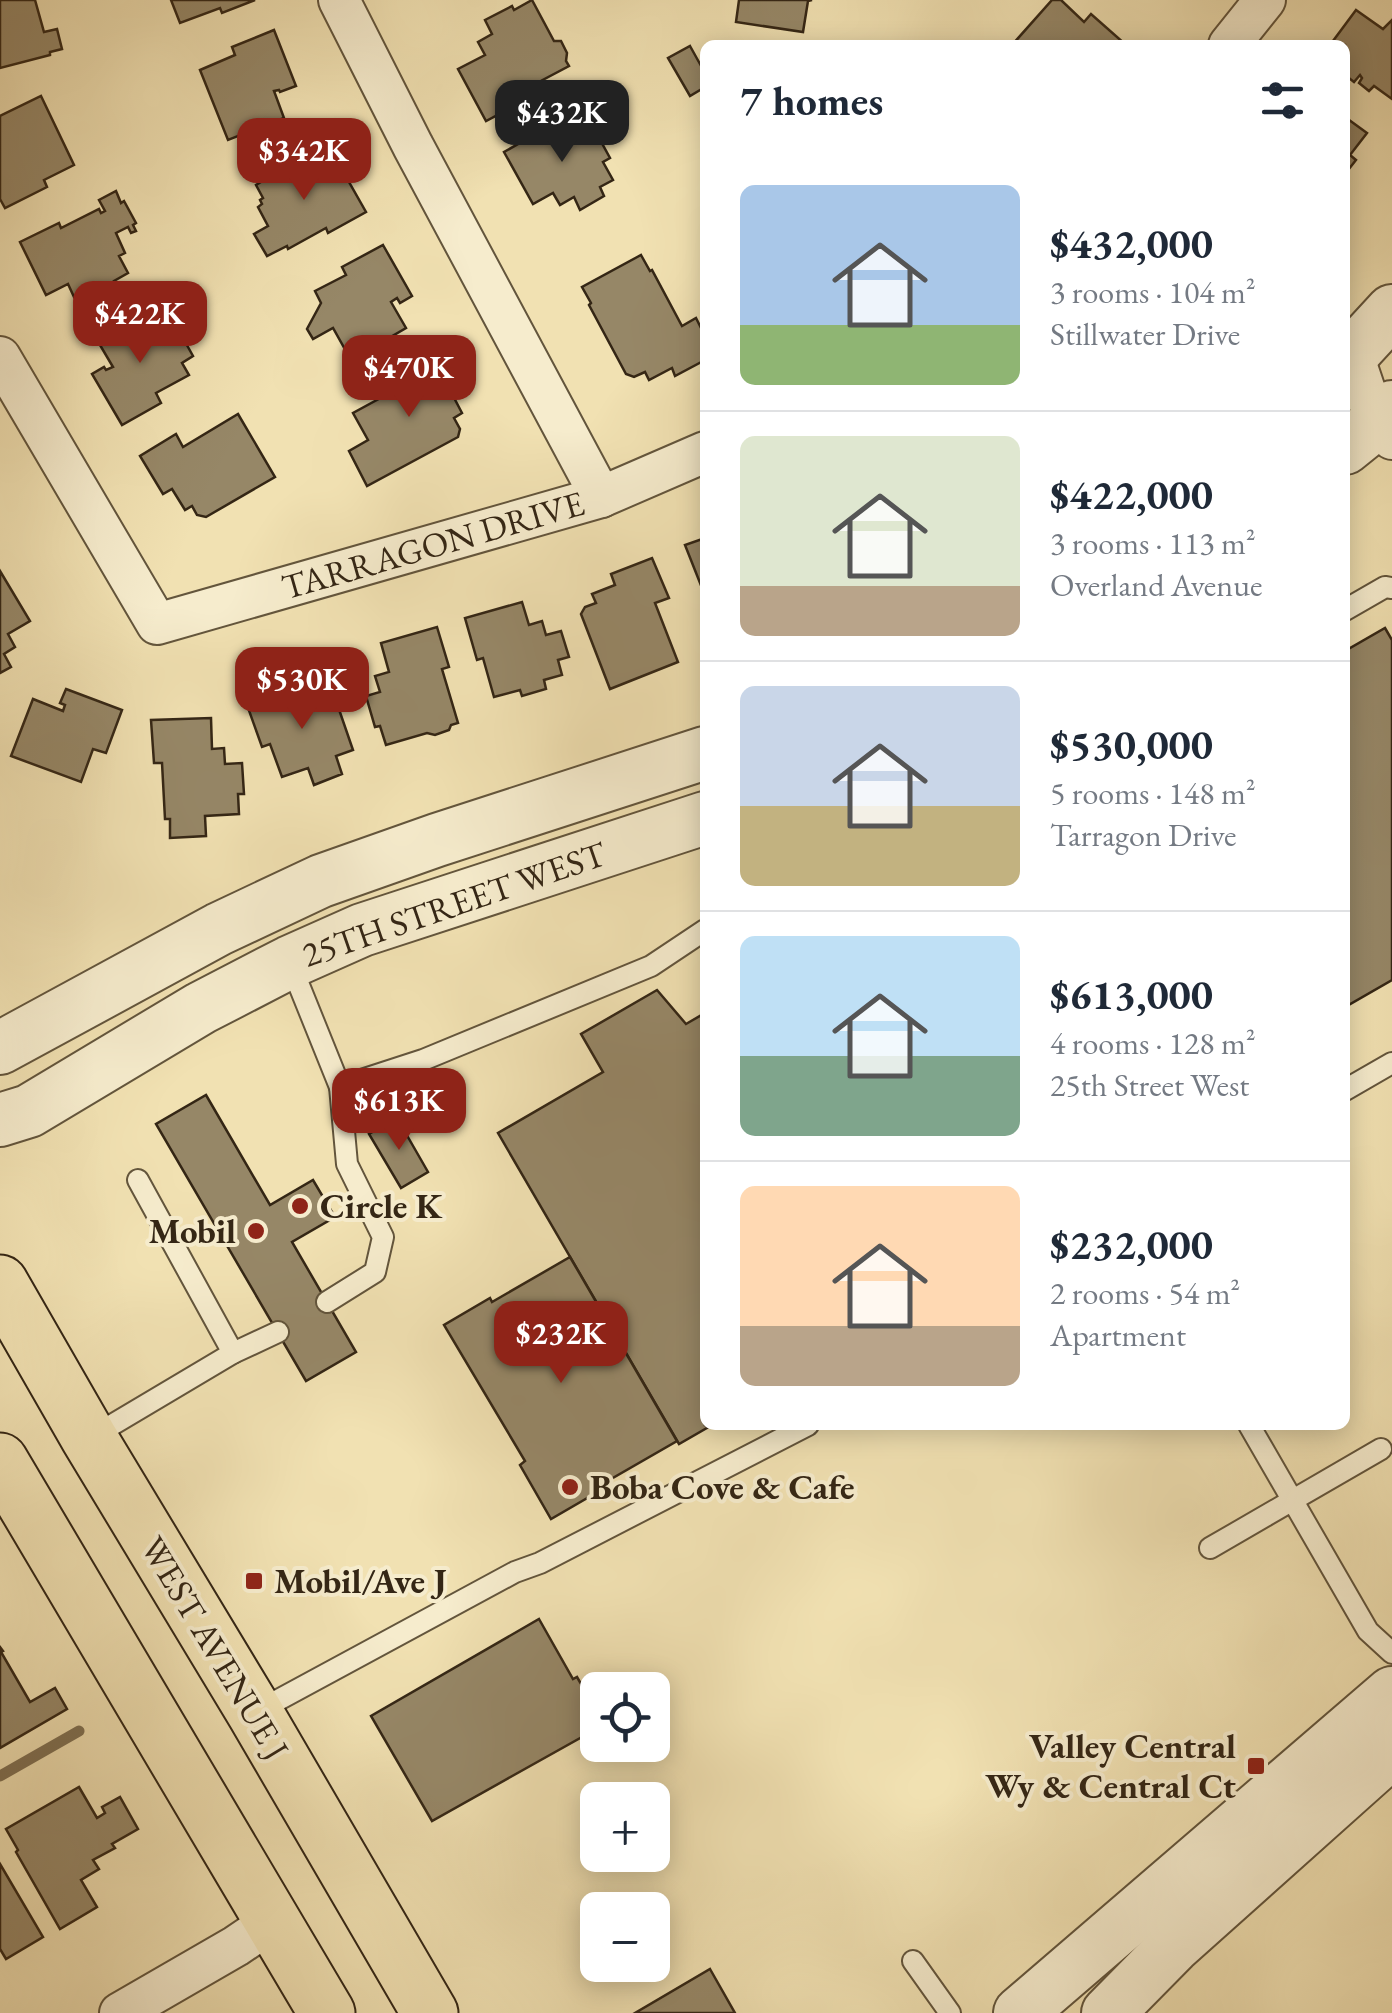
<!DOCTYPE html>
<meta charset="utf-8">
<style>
body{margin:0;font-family:"EB Garamond",serif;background:#f2f2f3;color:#1f2937;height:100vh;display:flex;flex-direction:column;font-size:38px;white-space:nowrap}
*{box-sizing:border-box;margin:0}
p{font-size:32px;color:#747a83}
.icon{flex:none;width:55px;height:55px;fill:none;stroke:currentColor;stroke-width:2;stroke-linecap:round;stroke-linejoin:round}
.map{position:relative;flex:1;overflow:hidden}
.side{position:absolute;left:700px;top:40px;width:650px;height:1390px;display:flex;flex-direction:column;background:#fff;border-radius:15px;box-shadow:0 5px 25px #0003}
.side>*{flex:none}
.fabs{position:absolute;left:580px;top:1672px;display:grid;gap:20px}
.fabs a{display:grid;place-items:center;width:90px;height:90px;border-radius:15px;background:#fff;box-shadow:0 5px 25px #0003;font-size:50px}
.price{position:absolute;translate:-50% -85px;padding:0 22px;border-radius:20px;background:#8f2418;color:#fff;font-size:32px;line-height:65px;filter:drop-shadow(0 2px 5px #0008)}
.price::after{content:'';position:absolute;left:50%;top:60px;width:30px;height:22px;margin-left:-15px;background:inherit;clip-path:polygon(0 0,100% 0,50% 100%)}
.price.selected{background:#222;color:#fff}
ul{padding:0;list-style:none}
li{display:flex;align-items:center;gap:30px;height:250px;padding:0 40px}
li+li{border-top:2px solid #e0e1e3}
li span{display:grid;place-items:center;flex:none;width:280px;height:200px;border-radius:15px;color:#555}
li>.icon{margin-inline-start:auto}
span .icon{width:120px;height:120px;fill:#fffc;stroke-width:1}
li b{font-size:42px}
h2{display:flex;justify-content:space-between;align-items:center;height:120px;padding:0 40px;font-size:42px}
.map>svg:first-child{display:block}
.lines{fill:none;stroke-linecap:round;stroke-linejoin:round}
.stream{stroke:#7f7053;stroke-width:11}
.building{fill:#968767;stroke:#342615;stroke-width:2.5}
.service-casing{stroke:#63553c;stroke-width:24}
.minor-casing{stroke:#63553c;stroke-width:44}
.tertiary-casing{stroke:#63553c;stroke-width:56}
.primary-casing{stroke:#342615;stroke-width:59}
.service{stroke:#f6eccd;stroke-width:20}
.minor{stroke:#f6eccd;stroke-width:40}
.tertiary{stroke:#f6eccd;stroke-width:52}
.primary{stroke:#f1e1b2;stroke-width:55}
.poi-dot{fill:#8f2418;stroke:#f6eccd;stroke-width:4}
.labels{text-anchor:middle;stroke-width:8;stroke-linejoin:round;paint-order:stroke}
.street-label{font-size:35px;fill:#342615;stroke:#f6eccd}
.poi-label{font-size:35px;font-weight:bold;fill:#342615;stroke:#f6eccd;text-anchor:start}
</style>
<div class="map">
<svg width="1392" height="2013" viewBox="0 0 1392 2013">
<rect width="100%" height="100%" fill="#f1e1b2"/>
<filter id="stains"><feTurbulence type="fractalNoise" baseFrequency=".002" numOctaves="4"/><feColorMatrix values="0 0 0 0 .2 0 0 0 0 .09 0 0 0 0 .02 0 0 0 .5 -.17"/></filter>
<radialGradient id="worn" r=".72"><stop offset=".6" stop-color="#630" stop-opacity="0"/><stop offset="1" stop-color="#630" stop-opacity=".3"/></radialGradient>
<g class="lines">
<!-- stream -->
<path class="stream" d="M0,1776L79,1731"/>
</g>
<!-- building -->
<g class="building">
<path d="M0,0H35L44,32L57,29L62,49L50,52V55L0,68Z"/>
<path d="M171,0H255L222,13L220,8L180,23Z"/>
<path d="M532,0L554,41H561L567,53L566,61L569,66L520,92L524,101L486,121L458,69L485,55L478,42L492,34L485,20L512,6L514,10Z"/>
<path d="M739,0H812L808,1L803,32L736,22Z"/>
<path d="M1052,0H1061L1084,22L1091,14L1125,44L1012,45Z"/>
<path d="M1356,10L1383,29L1392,20V99L1374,86L1369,91L1359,83L1362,78L1360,75L1354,82L1345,75V45H1330Z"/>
<path d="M274,30L296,86L280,92L279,90L274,91L284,118L228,140L200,70L235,55L232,47Z"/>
<path d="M690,46L705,73V87L690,96L668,58Z"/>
<path d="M41,96L74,165L44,180L47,187L5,208L0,199V116Z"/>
<path d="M579,116L593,141L599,138L610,158L603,162L613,180L600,187L604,196L580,210L574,197L560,205L553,193L533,204L504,152L541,131L544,136Z"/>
<path d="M1345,117L1367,133L1350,155L1356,160L1345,174Z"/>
<path d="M288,154L295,167L308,160L315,172L337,161L366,212L328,233L326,228L288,249L287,246L267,256L254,234L268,226L258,207L262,204L260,200L263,198L256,185L269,177L264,168Z"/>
<path d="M116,191L121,203L124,201L136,223L133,225L136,231L131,233L128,227L116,233L125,253L119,256L128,273L114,281L119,292L95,304L87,290L74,297L68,284L46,295L20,242L59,223L61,228L99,209L101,213L105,211L99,200Z"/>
<path d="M383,245L412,296L400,303L397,298L391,302L406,328L351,360L333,328L313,339L307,329L321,303L315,291L346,275L342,267Z"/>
<path d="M641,255L650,271L652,270L682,326L696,318L705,336V360L675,376L672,368L649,380L645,372L634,377L626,374L589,305L591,303L582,287Z"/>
<path d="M150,311L166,339L179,331L193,356L182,363L189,375L156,393L161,403L122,425L92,374L104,367L106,370L113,367L97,340Z"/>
<path d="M441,349L461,386L451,392L462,413L454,418L460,429L458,437L367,486L349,451L368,440L353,413L408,383L402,370Z"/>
<path d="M238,414L275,477L206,517L197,515L192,506L185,510L172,489L163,494L140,456L176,434L183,447Z"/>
<path d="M705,538V587L702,588L685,545Z"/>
<path d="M652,558L669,598L655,603L678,662L610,689L581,614L585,607L596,603L592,594L615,585L611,574Z"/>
<path d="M0,571L30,621L8,634L15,647L4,654L11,667L0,673Z"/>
<path d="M522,602L529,625L542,621L546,635L561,631L569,657L558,660L562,675L544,680L546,689L522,696L520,690L494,697L483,658L477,660L465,618Z"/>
<path d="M437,627L449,667L442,669L458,723L451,725L449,730L435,735L427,733L386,745L380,726L375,727L366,696L380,692L375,676L389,672L381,643Z"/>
<path d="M1385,628L1392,640V980L1345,1007V651Z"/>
<path d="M300,683L305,696L302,697L304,703L333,692L353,750L336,756L342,774L314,785L308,768L282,777L270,744L262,747L246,702Z"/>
<path d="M66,689L122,710L106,753L93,749L81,782L11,756L33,699L63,711L65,705L60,703Z"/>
<path d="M211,718L212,749L224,748L225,764L242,763L244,794H238L239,814L205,816L206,836L170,838V819H165L162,763H154L151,720Z"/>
<path d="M657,990L686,1024L705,1013V1425H712L679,1444L498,1133L603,1072L581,1034Z"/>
<path d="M206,1095L270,1205L313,1180L335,1217L292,1242L356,1352L306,1381L156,1124Z"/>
<path d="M397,1118L428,1172L401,1188L369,1134Z"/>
<path d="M570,1257L677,1441L599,1486L601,1490L551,1519L520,1465L525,1461L444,1325L490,1298L492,1302Z"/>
<path d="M539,1619L573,1679L577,1677L598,1713V1728L432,1821L371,1716Z"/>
<path d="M0,1647L3,1651L1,1652L30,1702L55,1688L67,1709L0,1748Z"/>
<path d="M79,1787L97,1818L105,1813L102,1807L120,1797L138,1829L112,1844L115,1848L93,1860L99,1869L81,1880L97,1907L60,1929L16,1852L18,1850L6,1829Z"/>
<path d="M0,1864L43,1937L6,1959L0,1949Z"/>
<path d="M710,1969L735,2013H635Z"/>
</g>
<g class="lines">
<!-- service casing -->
<g class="service-casing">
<g id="service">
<path d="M1345,610L1385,587L1392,588"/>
<path d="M290,963L340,1087L423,1060L651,966L705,930"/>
<path d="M1345,1090L1392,1063"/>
<path d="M327,1302L375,1272L383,1237L347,1164L340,1087"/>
<path d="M233,1353L278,1332"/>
<path d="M1249,1425L1368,1631L1392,1653"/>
<path d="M90,1438L233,1353L138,1180"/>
<path d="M1210,1548L1381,1449"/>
<path d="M256,1712L515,1572L540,1563L808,1425"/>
<path d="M913,1961L950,2013"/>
</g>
</g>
<!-- minor casing -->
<g class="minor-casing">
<g id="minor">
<path d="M339,0L413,146L601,497"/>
<path d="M1229,45L1265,0"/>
<path d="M1345,346L1353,355L1376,423L1392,439"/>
<path d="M0,357L157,624L601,497L705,452"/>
<path d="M120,2013L236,1946L273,1921"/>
</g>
</g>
<!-- tertiary casing -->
<g class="tertiary-casing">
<g id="tertiary">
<path d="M1345,362L1392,311"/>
<path d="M1345,448L1376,423L1392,407"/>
<path d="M0,1048L219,929L321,881L437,840L705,753"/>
<path d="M0,1120L29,1111L201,1008L290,962L362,930L705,818"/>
<path d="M1020,2013L1392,1693"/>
<path d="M1108,2013L1173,1947L1392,1751"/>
</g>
</g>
<!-- primary casing -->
<g class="primary-casing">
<g id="primary">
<path d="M0,1283L89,1438L255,1713L430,2013"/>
<path d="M0,1461L327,2013"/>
</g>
</g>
<!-- service -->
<use href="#service" class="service"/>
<!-- minor -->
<use href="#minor" class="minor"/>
<!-- tertiary -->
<use href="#tertiary" class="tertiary"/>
<!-- primary -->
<use href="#primary" class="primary"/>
</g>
<!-- markers -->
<g class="poi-dot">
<circle cx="300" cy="1206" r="10"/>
<circle cx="256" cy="1231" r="10"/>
<circle cx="570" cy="1487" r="10"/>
<rect x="244" y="1571" width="20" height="20" rx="5"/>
<rect x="1246" y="1756" width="20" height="20" rx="5"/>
</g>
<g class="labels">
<!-- street labels -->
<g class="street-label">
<text transform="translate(433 545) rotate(-16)" y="12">TARRAGON DRIVE</text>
<text transform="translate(454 904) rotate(-19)" y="12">25TH STREET WEST</text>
<text transform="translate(215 1648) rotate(59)" y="12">WEST AVENUE J</text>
</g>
<!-- poi labels -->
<g class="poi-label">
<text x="320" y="1218">Circle K</text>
<text x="236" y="1243" text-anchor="end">Mobil</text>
<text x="590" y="1499">Boba Cove &amp; Cafe</text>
<text x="274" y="1593">Mobil/Ave J</text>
<text x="1236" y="1758" text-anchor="end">Valley Central<tspan x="1236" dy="40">Wy &amp; Central Ct</tspan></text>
</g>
</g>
<rect width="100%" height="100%" filter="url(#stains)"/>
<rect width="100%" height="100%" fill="url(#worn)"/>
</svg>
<div class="fabs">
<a><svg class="icon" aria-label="locate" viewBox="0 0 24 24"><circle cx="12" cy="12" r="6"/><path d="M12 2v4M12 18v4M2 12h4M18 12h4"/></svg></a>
<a>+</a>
<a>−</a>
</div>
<b class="price selected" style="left:562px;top:165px">$432K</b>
<b class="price" style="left:304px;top:203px">$342K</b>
<b class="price" style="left:140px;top:366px">$422K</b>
<b class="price" style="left:409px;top:420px">$470K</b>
<b class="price" style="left:302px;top:732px">$530K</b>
<b class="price" style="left:399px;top:1153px">$613K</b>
<b class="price" style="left:561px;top:1386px">$232K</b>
<section class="side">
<h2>7 homes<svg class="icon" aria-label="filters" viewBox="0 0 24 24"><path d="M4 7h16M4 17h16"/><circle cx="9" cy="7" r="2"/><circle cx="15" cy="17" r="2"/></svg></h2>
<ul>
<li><span style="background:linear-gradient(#a9c7e8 70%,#8fb573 0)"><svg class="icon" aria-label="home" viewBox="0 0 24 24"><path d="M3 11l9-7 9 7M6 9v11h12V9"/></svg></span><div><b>$432,000</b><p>3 rooms · 104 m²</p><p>Stillwater Drive</p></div></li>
<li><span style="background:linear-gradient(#dfe7d0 75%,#b9a48a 0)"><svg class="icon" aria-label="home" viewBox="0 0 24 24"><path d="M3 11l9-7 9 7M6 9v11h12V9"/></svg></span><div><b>$422,000</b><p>3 rooms · 113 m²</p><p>Overland Avenue</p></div></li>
<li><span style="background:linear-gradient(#c9d6e8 60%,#c2b280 0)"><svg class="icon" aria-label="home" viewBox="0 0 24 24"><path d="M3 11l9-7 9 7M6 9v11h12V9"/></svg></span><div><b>$530,000</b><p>5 rooms · 148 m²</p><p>Tarragon Drive</p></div></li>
<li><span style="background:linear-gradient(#bfe0f5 60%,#7fa58c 0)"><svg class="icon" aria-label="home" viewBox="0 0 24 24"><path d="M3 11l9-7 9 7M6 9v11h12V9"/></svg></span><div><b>$613,000</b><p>4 rooms · 128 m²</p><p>25th Street West</p></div></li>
<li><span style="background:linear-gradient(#ffd9b3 70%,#b9a48a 0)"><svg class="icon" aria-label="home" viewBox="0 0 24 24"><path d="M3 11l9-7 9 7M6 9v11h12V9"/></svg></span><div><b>$232,000</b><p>2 rooms · 54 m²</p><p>Apartment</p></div></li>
</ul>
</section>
</div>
